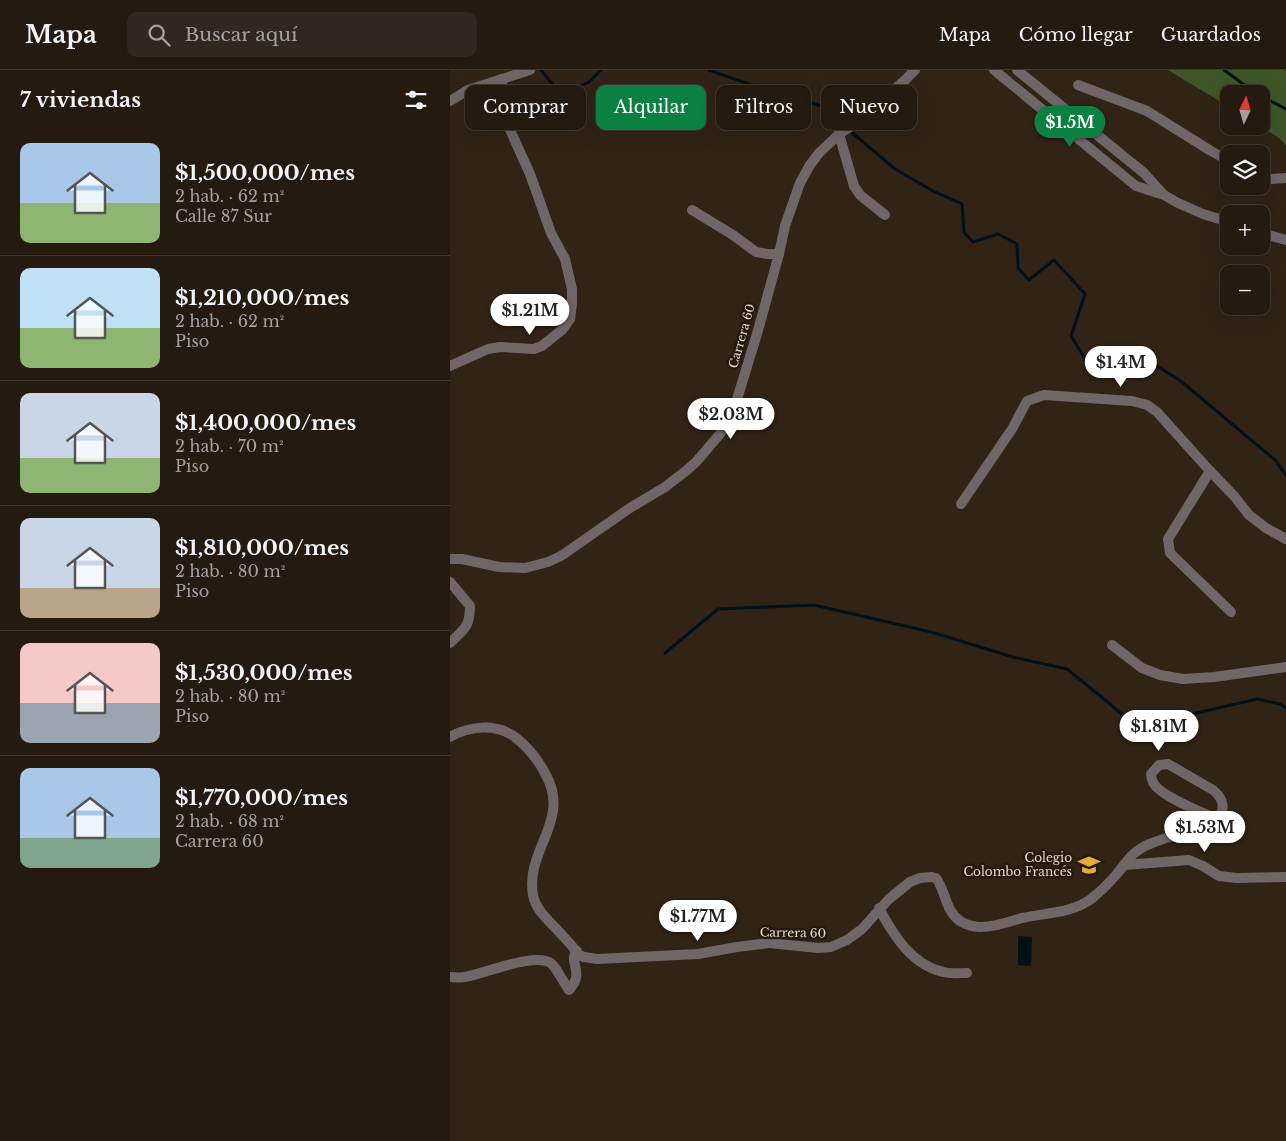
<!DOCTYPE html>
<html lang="es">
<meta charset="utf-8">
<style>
body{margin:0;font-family:"Libre Baskerville",serif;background:#31271e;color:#f1f3f6;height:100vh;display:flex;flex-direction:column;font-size:19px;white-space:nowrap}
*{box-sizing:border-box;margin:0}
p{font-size:16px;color:#a3a19f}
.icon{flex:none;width:28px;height:28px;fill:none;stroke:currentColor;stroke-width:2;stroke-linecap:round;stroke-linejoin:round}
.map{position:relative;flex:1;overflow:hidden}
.sheet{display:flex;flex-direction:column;background:#251a10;width:450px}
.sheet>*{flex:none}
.top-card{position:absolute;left:15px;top:15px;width:475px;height:45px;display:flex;gap:10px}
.needle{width:32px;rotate:5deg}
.tools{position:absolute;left:770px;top:15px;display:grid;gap:10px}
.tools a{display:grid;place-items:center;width:50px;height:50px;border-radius:10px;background:#251a10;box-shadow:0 5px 20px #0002,0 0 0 1px #423830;font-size:25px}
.price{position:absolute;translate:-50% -42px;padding:0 11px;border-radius:18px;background:#fff;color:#222;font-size:16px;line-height:32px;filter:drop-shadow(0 1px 2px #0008)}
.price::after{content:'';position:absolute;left:50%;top:30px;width:15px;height:11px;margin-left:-8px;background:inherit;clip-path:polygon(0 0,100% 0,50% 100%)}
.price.selected{background:#0b8043;color:#fff}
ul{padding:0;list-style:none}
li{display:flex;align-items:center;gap:15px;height:125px;padding:0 20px}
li+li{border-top:1px solid #423830}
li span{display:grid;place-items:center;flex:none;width:140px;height:100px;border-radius:10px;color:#555}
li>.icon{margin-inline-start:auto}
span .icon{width:60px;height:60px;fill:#fffc;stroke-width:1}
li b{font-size:21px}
h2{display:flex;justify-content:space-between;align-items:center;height:60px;padding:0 20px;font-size:21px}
.tag{padding:0 18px;border-radius:10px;background:#251a10;box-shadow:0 5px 20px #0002,0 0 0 1px #423830;font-size:18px;line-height:45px}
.tag.selected{background:#0b8043;color:#fff}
header{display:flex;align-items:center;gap:30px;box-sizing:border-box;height:70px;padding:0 25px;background:#251a10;border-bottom:1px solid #423830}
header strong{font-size:24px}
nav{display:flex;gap:28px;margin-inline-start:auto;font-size:18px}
.search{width:350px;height:45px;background:#31271e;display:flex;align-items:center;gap:12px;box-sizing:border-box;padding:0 18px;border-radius:10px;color:#a3a19f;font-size:19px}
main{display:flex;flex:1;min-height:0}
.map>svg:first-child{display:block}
.green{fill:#3e5628}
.water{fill:#001119}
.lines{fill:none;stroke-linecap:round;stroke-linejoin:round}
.stream{stroke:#001119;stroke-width:3}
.minor{stroke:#716667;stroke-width:10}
.labels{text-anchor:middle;stroke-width:5;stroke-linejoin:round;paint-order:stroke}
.street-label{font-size:12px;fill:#e0d6ce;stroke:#27190d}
.poi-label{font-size:12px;fill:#e0d6ce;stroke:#27190d;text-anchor:end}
</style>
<header>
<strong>Mapa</strong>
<div class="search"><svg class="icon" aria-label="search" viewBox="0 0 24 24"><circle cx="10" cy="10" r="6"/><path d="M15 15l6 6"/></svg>Buscar aquí</div>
<nav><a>Mapa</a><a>Cómo llegar</a><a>Guardados</a></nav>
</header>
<main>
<section class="sheet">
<h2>7 viviendas<svg class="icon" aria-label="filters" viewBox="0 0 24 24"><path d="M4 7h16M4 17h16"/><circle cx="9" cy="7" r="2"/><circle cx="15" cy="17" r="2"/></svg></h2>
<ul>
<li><span style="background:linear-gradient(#a9c7e8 60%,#8fb573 0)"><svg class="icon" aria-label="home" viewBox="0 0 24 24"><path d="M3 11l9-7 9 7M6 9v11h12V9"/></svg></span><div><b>$1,500,000/mes</b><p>2 hab. · 62 m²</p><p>Calle 87 Sur</p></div></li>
<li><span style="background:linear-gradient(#bfe0f5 60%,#8fb573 0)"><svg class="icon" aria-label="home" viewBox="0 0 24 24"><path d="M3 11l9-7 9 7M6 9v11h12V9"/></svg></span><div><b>$1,210,000/mes</b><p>2 hab. · 62 m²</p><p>Piso</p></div></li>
<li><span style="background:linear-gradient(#c9d6e8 65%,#8fb573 0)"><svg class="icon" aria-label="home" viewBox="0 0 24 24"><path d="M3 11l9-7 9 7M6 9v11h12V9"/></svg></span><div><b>$1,400,000/mes</b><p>2 hab. · 70 m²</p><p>Piso</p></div></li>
<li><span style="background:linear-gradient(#c9d6e8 70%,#b9a48a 0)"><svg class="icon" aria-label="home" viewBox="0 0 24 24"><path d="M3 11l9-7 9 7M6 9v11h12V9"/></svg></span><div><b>$1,810,000/mes</b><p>2 hab. · 80 m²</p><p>Piso</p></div></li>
<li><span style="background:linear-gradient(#f6c9c9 60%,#9aa5b1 0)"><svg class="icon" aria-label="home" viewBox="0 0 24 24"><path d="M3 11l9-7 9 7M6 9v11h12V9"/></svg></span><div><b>$1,530,000/mes</b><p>2 hab. · 80 m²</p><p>Piso</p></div></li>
<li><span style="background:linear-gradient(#a9c7e8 70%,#7fa58c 0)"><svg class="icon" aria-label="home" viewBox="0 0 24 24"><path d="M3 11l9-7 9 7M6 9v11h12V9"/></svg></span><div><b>$1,770,000/mes</b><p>2 hab. · 68 m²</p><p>Carrera 60</p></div></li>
</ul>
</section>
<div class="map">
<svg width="836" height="1071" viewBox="0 0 836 1071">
<rect width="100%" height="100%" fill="#312316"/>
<!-- green -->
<path class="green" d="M718,0H834L836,1V75L829,68L810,56H811V24H779V37Z"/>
<!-- water -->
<path class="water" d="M568,866L582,867L581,896L568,895Z"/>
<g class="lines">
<!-- stream -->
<g class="stream">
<path d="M91,0L111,25L139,12L151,0"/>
<path d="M259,0L319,21L354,30L373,37L395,57"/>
<path d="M774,0L807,24"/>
<path d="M811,26L836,39"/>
<path d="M400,61L445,99L483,121L512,134L514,162L523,172L548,164L567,174L568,198L579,210L604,190L635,224L621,266L645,305L668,307L690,285L732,312L825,390L836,405"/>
<path d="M215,583L268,539L364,535L481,562L563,587L617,599L654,629L682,653L734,646L807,629L830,634L836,638"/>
</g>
<!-- minor -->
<g class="minor">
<path d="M544,0L686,116L714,125L728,133L753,144L779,152"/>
<path d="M567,0L694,103L713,124"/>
<path d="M628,15L697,41L761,81L779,91"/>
<path d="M0,31L18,20L80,0"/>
<path d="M389,64L404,116L410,125L435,145"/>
<path d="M811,108L821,109L836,108"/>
<path d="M242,140L283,165L306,182L317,184H329"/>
<path d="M811,163L836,170"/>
<path d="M0,296L38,279L50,277L84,279L92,276L113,259L120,249L122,234V219L115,189L101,163L80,104L57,53L52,32V9"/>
<path d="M760,401L718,469L720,483L781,542"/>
<path d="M511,434L562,359L577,331L594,325L682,331L697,335L707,342L760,401L785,427L799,445L816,458L836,469"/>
<path d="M0,489H12L49,497L75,498L98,492L111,486L180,438L215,417L237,400L246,392L270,364L277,354L284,339L307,264L329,184L335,156L350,113L360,95L369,83L389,64L408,52L455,10L465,0"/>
<path d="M0,512L20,536C20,557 14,559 0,573"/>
<path d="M662,575L692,598L710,605L733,609L764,607L836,597"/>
<path d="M0,667C19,656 46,653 65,667C79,678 88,689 96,705C121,751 75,780 83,825C86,842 102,853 112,865C118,871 124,878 129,885L134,887L147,889L248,884L287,877L319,873L368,878L381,877L397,870L412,859L439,829L460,812L470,808L482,807L486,808C496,821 495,841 510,851C516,855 524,857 531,857C546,857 559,852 572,848C594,843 623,843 641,829C650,822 659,813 666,805C676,793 681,783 695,776C710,768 765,755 771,743C776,734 769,725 763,720L718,694L709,695L701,704C701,707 702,710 703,712C708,725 751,742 765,748"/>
<path d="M674,795L739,790L753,796L769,806L787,808L836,807"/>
<path d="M429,838C443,865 462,895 493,902C500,904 509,903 517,903"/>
<path d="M0,907C5,907 10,908 15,907C34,904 86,881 102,894C107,899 114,913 119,920C136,902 117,892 127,881"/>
</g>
</g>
<!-- icons -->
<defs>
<g id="school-bare" transform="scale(1.725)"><path d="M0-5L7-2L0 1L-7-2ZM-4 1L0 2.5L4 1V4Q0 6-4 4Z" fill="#e1af34" stroke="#27190d" stroke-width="2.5" paint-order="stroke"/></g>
</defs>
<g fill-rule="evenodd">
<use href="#school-bare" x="639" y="795"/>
</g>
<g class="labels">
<!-- street labels -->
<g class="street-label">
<text transform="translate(292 266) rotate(-74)" y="4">Carrera 60</text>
<text transform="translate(343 863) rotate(1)" y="4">Carrera 60</text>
</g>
<!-- poi labels -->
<g class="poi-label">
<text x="622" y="792">Colegio<tspan x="622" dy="14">Colombo Francés</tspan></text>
</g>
</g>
</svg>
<div class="tools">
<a><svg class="needle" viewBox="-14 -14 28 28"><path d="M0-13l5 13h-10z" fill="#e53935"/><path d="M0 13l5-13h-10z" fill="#a3a19f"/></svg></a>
<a><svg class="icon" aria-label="layers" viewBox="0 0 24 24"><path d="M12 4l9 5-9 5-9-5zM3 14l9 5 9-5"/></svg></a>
<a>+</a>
<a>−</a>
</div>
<b class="price selected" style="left:620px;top:78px">$1.5M</b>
<b class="price" style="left:80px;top:266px">$1.21M</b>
<b class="price" style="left:671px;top:318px">$1.4M</b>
<b class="price" style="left:281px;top:370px">$2.03M</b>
<b class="price" style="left:709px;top:682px">$1.81M</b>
<b class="price" style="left:755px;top:783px">$1.53M</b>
<b class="price" style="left:248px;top:872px">$1.77M</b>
<div class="top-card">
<a class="tag">Comprar</a>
<a class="tag selected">Alquilar</a>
<a class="tag">Filtros</a>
<a class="tag">Nuevo</a>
</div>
</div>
</main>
